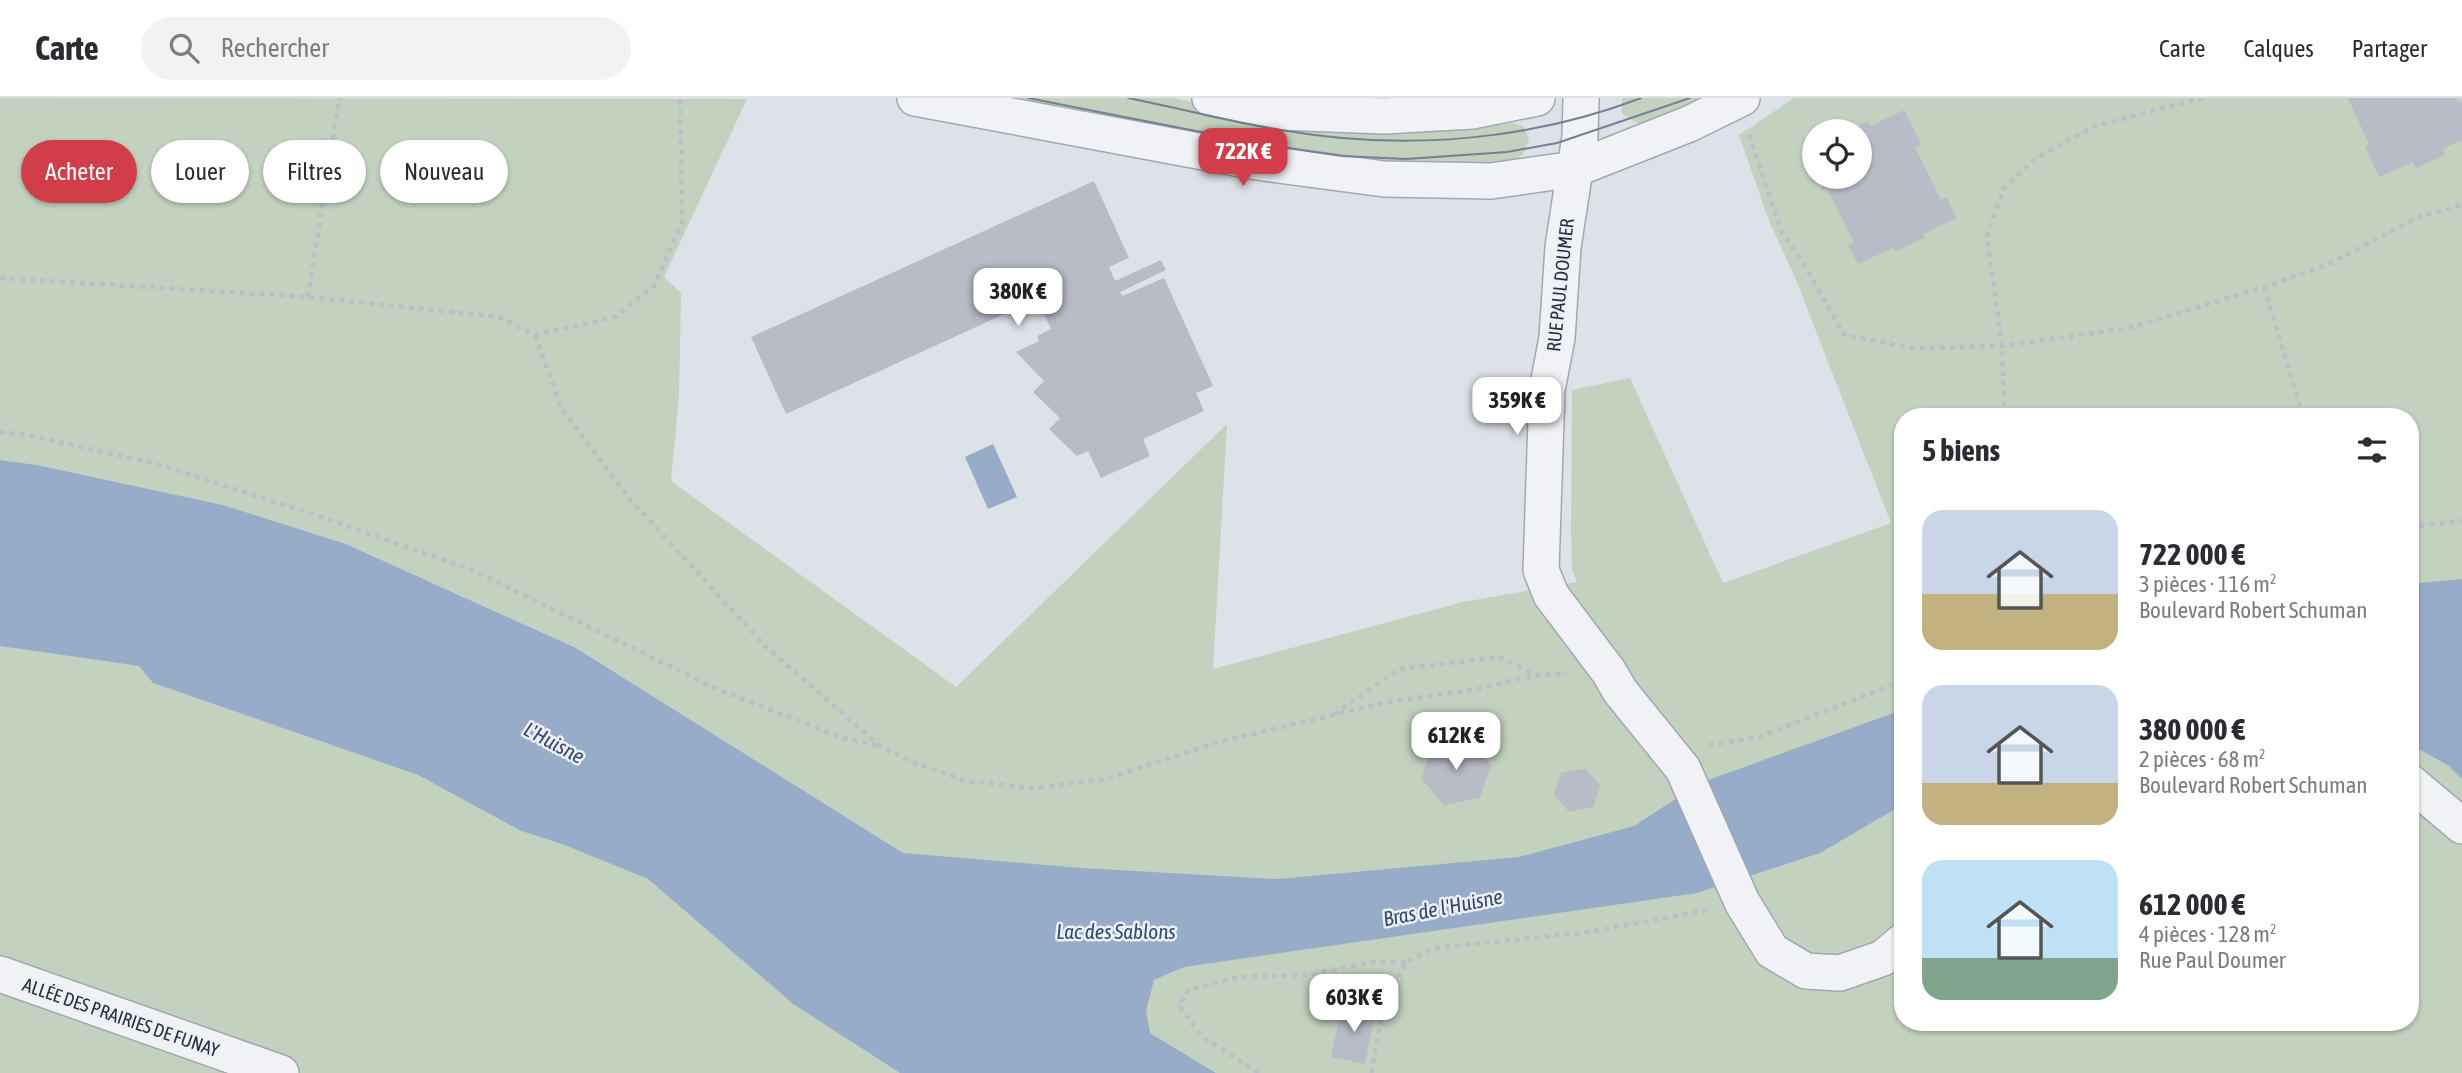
<!DOCTYPE html>
<html lang="fr">
<meta charset="utf-8">
<style>
body{margin:0;font-family:"Asap Condensed",sans-serif;background:#f2f2f3;color:#2b2b33;height:100vh;display:flex;flex-direction:column;font-size:26px;white-space:nowrap}
*{box-sizing:border-box;margin:0}
p{font-size:23px;color:#7c7c81}
.icon{flex:none;width:38px;height:38px;fill:none;stroke:currentColor;stroke-width:2;stroke-linecap:round;stroke-linejoin:round}
.map{position:relative;flex:1;overflow:hidden}
.details{position:absolute;left:1894px;top:310px;width:525px;height:623px;display:flex;flex-direction:column;background:#fff;border-radius:28px;box-shadow:0 2px 5px #0004}
.details>*{flex:none}
.guide{position:absolute;left:21px;top:42px;width:665px;height:63px;display:flex;gap:14px}
.tools{position:absolute;left:1802px;top:21px;display:grid;gap:14px}
.tools a{display:grid;place-items:center;width:70px;height:70px;border-radius:50%;background:#fff;box-shadow:0 2px 5px #0004;font-size:35px}
.price{position:absolute;translate:-50% -60px;padding:0 16px;border-radius:14px;background:#fff;color:#222;font-size:23px;line-height:46px;filter:drop-shadow(0 2px 4px #0008)}
.price::after{content:'';position:absolute;left:50%;top:42px;width:21px;height:16px;margin-left:-10px;background:inherit;clip-path:polygon(0 0,100% 0,50% 100%)}
.price.current{background:#d13e4a;color:#fff}
ul{padding:0;list-style:none}
li{display:flex;align-items:center;gap:21px;height:175px;padding:0 28px}
li span{display:grid;place-items:center;flex:none;width:196px;height:140px;border-radius:21px;color:#555}
li>.icon{margin-inline-start:auto}
span .icon{width:84px;height:84px;fill:#fffc;stroke-width:1}
li b{font-size:30px}
h2{display:flex;justify-content:space-between;align-items:center;height:84px;padding:0 28px;font-size:30px}
.pill{padding:0 24px;border-radius:32px;background:#fff;box-shadow:0 2px 5px #0004;font-size:24px;line-height:63px}
.pill.current{background:#d13e4a;color:#fff}
header{display:flex;align-items:center;gap:42px;box-sizing:border-box;height:98px;padding:0 35px;background:#fff;border-bottom:2px solid #e1e1e2}
header strong{font-size:33px}
nav{display:flex;gap:38px;margin-inline-start:auto;font-size:24px}
.search{width:490px;height:63px;background:#f2f2f3;display:flex;align-items:center;gap:18px;box-sizing:border-box;padding:0 24px;border-radius:38px;color:#7c7c81;font-size:26px}
.map>svg:first-child{display:block}
.green{fill:#c2d2be;fill-rule:evenodd}
.water{fill:#97acc9}
.building{fill:#b8bcc7}
.lines{fill:none;stroke-linecap:round;stroke-linejoin:round}
.minor-casing{stroke:#a2a8b2;stroke-width:38}
.path{stroke:#bbbfc6;stroke-width:4.5;stroke-dasharray:5 5;stroke-linecap:butt}
.minor{stroke:#f0f2f6;stroke-width:35}
.tram{stroke:#777f92;stroke-width:2}
.labels{text-anchor:middle;stroke-width:5;stroke-linejoin:round;paint-order:stroke}
.street-label{font-size:19px;fill:#262e3f;stroke:#edf0f5}
.water-label{font-size:21px;font-style:italic;fill:#304973;stroke:#edf0f5}
</style>
<header>
<strong>Carte</strong>
<div class="search"><svg class="icon" aria-label="search" viewBox="0 0 24 24"><circle cx="10" cy="10" r="6"/><path d="M15 15l6 6"/></svg>Rechercher</div>
<nav><a>Carte</a><a>Calques</a><a>Partager</a></nav>
</header>
<div class="map">
<svg width="2462" height="975" viewBox="0 0 2462 975">
<rect width="100%" height="100%" fill="#dde1e8"/>
<!-- green -->
<g class="green">
<path d="M0,0L747,1L664,179L681,195L679,297L671,383L956,589L1227,326L1213,571L1463,504L1577,484L1572,472L1571,433L1572,292L1630,280L1723,485L1891,425L1794,177L1769,123L1739,37L1794,0H2462V975H1216L1150,935L903,755L576,550L346,446L223,407L37,367L0,362ZM1815,33H1860V79H1815ZM1902,318H2410V924H1902Z"/>
<path d="M994,0H1172L1327,30L1389,34L1461,31L1513,25L1523,28L1529,41L1524,54L1516,63L1484,69L1340,68Z"/>
<path d="M1711,0L1640,27L1622,15V0Z"/>
<path d="M0,548L139,568L162,588L418,677L521,733L562,746L648,781L793,906L900,975H0Z"/>
</g>
<!-- water -->
<g class="water">
<path d="M993,346L1017,399L988,411L965,359Z"/>
<path d="M0,362L37,367L223,407L346,446L576,550L903,755L1081,770L1278,781L1519,759L1634,728L1700,685L1902,612V707L1820,755L1697,795L1184,869L1154,882L1146,913L1150,935L1216,975H900L793,906L648,781L562,746L521,733L418,677L153,585L139,568L0,548Z"/>
<path d="M2462,481V681L2449,668L2410,646V486Z"/>
</g>
<!-- building -->
<g class="building">
<path d="M2348,0H2456L2458,5L2462,3V42L2442,51L2445,57L2416,70L2413,64L2379,79L2365,48L2369,46Z"/>
<path d="M1904,12L1921,46L1915,49L1941,102L1947,99L1956,120L1923,136L1925,139L1895,154L1893,150L1858,166L1848,147L1854,144L1827,90L1823,92L1816,79H1860V33H1846L1868,23L1871,28Z"/>
<path d="M1094,83L1129,160L1109,169L1115,183L1161,162L1166,172L1120,194L1122,198L1164,180L1213,288L1196,295L1204,313L1143,341L1150,358L1101,380L1088,353L1077,358L1049,331L1060,320L1033,294L1044,283L1016,254L1039,243L1037,238L1051,231L1037,201L786,316L751,239Z"/>
<path d="M1469,641L1491,667L1480,700L1444,707L1421,680L1432,648Z"/>
<path d="M1585,671L1600,687L1593,709L1569,714L1554,697L1561,675Z"/>
<path d="M1342,905L1376,912L1365,966L1331,959Z"/>
</g>
<g class="lines">
<!-- minor casing -->
<g class="minor-casing">
<g id="minor">
<path d="M915,0L1257,64L1384,81L1491,83L1575,71L1689,26L1742,0"/>
<path d="M1210,0L1280,14L1384,18L1472,13L1537,0"/>
<path d="M1581,0L1580,39L1563,149L1557,240L1547,292L1541,472L1551,497L1609,574L1620,593L1683,671L1742,804L1772,853L1806,873L1840,875L1883,860L1902,844"/>
<path d="M2410,684L2462,728"/>
<path d="M0,876L281,975"/>
</g>
</g>
<!-- path -->
<g class="path">
<path d="M1749,37L1782,135L1801,161L1844,237L1911,250L2002,248L2129,230L2264,189L2329,166L2421,118L2462,107"/>
<path d="M0,180L308,199L499,219L535,237L615,219L654,188L682,124L680,0"/>
<path d="M2264,189L2303,318"/>
<path d="M308,199L339,0"/>
<path d="M535,237L562,311L630,401L765,548L880,648L910,663L966,683L1035,690L1105,681L1219,644L1388,604L1477,591L1535,577L1567,576"/>
<path d="M2004,318L2002,248L1987,138L2004,90L2036,60L2095,28L2203,0"/>
<path d="M0,334L27,337L153,365L313,416L472,472L717,591L843,640L879,648"/>
<path d="M2410,429L2462,423"/>
<path d="M1334,616L1399,571L1499,559L1534,576"/>
<path d="M1709,647L1759,639L1902,583"/>
<path d="M1259,975L1201,938L1179,908L1188,892L1239,879L1307,877L1372,864H1406"/>
<path d="M1371,975L1384,907L1406,864L1434,850L1589,834L1708,812"/>
</g>
<!-- minor -->
<use href="#minor" class="minor"/>
<!-- tram -->
<g class="tram">
<path d="M1028,0L1267,47L1342,58L1406,61L1507,54L1557,45L1690,0"/>
<path d="M1128,0C1198,14 1270,34 1342,40C1442,49 1547,36 1641,0"/>
</g>
</g>
<g class="labels">
<!-- street labels -->
<g class="street-label">
<text transform="translate(1560 187) rotate(-84)" y="7">RUE PAUL DOUMER</text>
<text transform="translate(121 919) rotate(19)" y="7">ALLÉE DES PRAIRIES DE FUNAY</text>
</g>
<!-- water labels -->
<g class="water-label">
<text transform="translate(554 645) rotate(28)" y="7">L'Huisne</text>
<text transform="translate(1443 810) rotate(-11)" y="7">Bras de l'Huisne</text>
<text x="1116" y="841">Lac des Sablons</text>
</g>
</g>
</svg>
<div class="tools">
<a><svg class="icon" aria-label="locate" viewBox="0 0 24 24"><circle cx="12" cy="12" r="6"/><path d="M12 2v4M12 18v4M2 12h4M18 12h4"/></svg></a>
</div>
<b class="price current" style="left:1243px;top:90px">722K €</b>
<b class="price" style="left:1018px;top:230px">380K €</b>
<b class="price" style="left:1517px;top:339px">359K €</b>
<b class="price" style="left:1456px;top:674px">612K €</b>
<b class="price" style="left:1354px;top:936px">603K €</b>
<div class="guide">
<a class="pill current">Acheter</a>
<a class="pill">Louer</a>
<a class="pill">Filtres</a>
<a class="pill">Nouveau</a>
</div>
<section class="details">
<h2>5 biens<svg class="icon" aria-label="filters" viewBox="0 0 24 24"><path d="M4 7h16M4 17h16"/><circle cx="9" cy="7" r="2"/><circle cx="15" cy="17" r="2"/></svg></h2>
<ul>
<li><span style="background:linear-gradient(#c9d6e8 60%,#c2b280 0)"><svg class="icon" aria-label="home" viewBox="0 0 24 24"><path d="M3 11l9-7 9 7M6 9v11h12V9"/></svg></span><div><b>722 000 €</b><p>3 pièces · 116 m²</p><p>Boulevard Robert Schuman</p></div></li>
<li><span style="background:linear-gradient(#c9d6e8 70%,#c2b280 0)"><svg class="icon" aria-label="home" viewBox="0 0 24 24"><path d="M3 11l9-7 9 7M6 9v11h12V9"/></svg></span><div><b>380 000 €</b><p>2 pièces · 68 m²</p><p>Boulevard Robert Schuman</p></div></li>
<li><span style="background:linear-gradient(#bfe0f5 70%,#7fa58c 0)"><svg class="icon" aria-label="home" viewBox="0 0 24 24"><path d="M3 11l9-7 9 7M6 9v11h12V9"/></svg></span><div><b>612 000 €</b><p>4 pièces · 128 m²</p><p>Rue Paul Doumer</p></div></li>
</ul>
</section>
</div>
